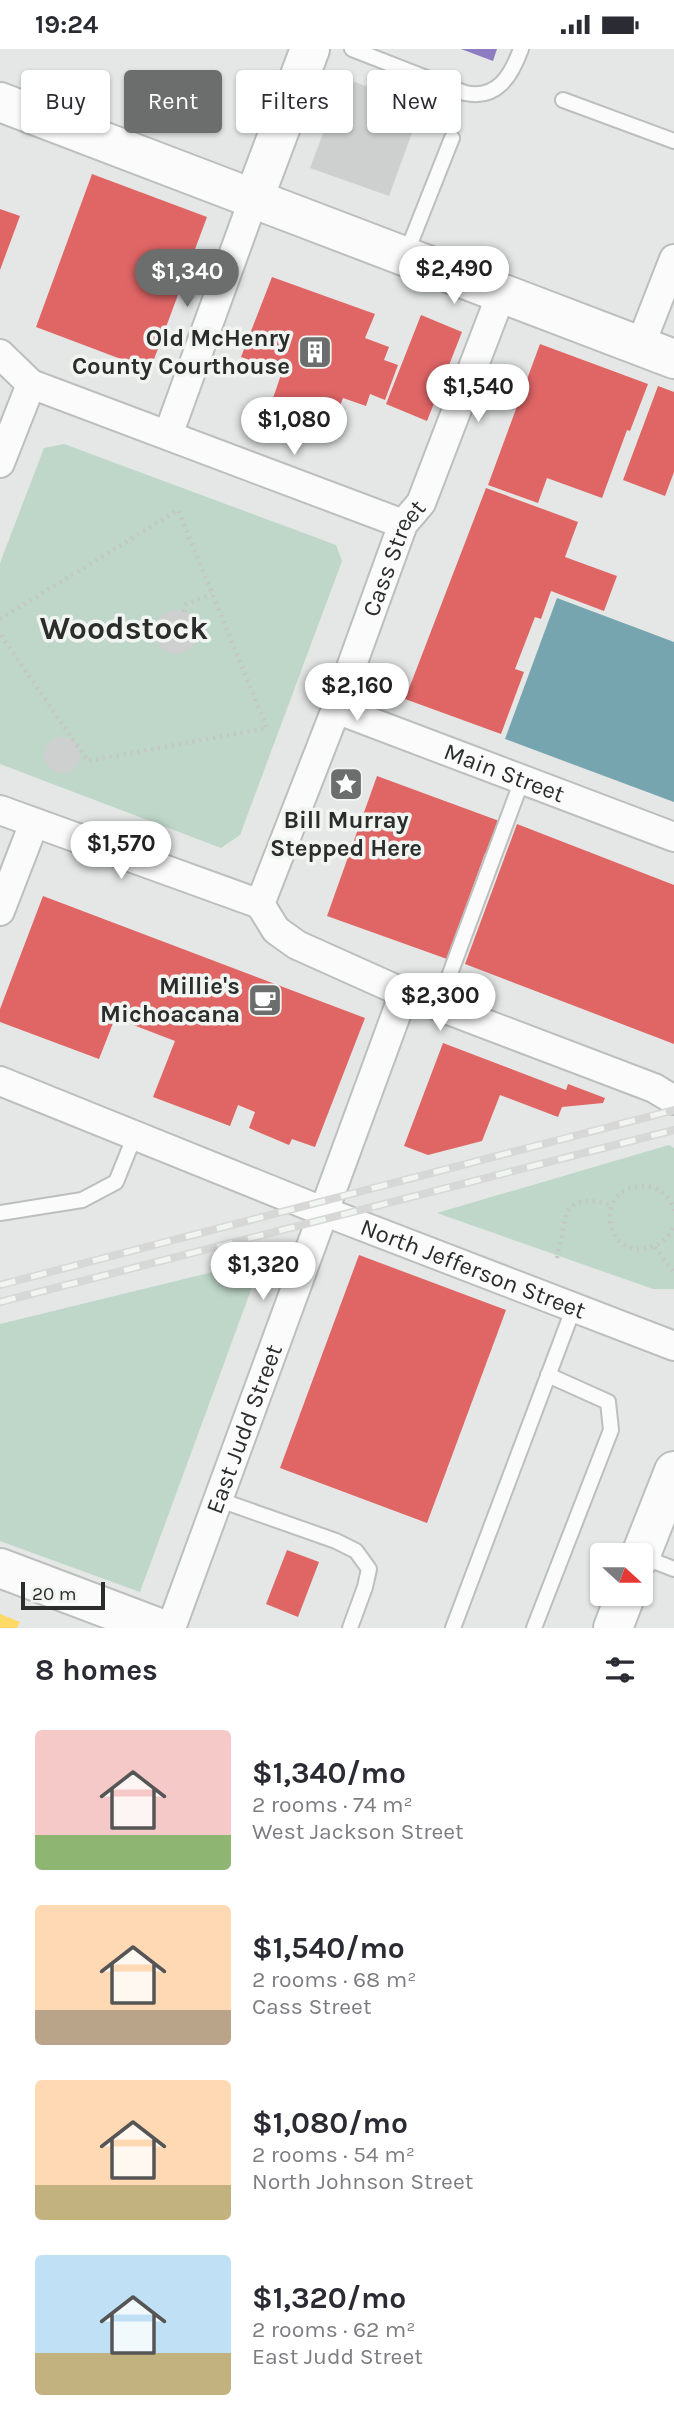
<!DOCTYPE html>
<meta charset="utf-8">
<style>
body{margin:0;font-family:Karla,sans-serif;background:#f2f2f3;color:#2b2b33;height:100vh;display:flex;flex-direction:column;font-size:26px;white-space:nowrap}
*{box-sizing:border-box;margin:0}
p{font-size:23px;color:#7c7c81}
.icon{flex:none;width:38px;height:38px;fill:none;stroke:currentColor;stroke-width:2;stroke-linecap:round;stroke-linejoin:round}
.map{position:relative;height:1579px;overflow:hidden}
.panel{display:flex;flex-direction:column;background:#fff;flex:1}
.panel>*{flex:none}
.banner{position:absolute;left:21px;top:21px;width:634px;height:63px;display:flex;gap:14px}
.needle{width:46px;rotate:111deg}
.buttons{position:absolute;left:590px;top:1494px;display:grid;gap:14px}
.buttons a{display:grid;place-items:center;width:63px;height:63px;border-radius:7px;background:#fff;box-shadow:0 2px 5px #0004;font-size:35px}
.scale{position:absolute;left:21px;bottom:18px;width:84px;box-sizing:border-box;padding-left:7px;border:4px solid #2b2d2c;border-top:0;font-size:19px;line-height:24px;white-space:nowrap;color:#2b2d2c;-webkit-text-stroke:5px #f1f5f2;paint-order:stroke}
.price{position:absolute;translate:-50% -60px;padding:0 16px;border-radius:24px;background:#fff;color:#222;font-size:23px;line-height:46px;filter:drop-shadow(0 2px 4px #0008)}
.price::after{content:'';position:absolute;left:50%;top:42px;width:21px;height:16px;margin-left:-10px;background:inherit;clip-path:polygon(0 0,100% 0,50% 100%)}
.price.on{background:#6c6e6d;color:#fff}
ul{padding:0;list-style:none}
li{display:flex;align-items:center;gap:21px;height:175px;padding:0 35px}
li span{display:grid;place-items:center;flex:none;width:196px;height:140px;border-radius:7px;color:#555}
li>.icon{margin-inline-start:auto}
span .icon{width:84px;height:84px;fill:#fffc;stroke-width:1}
li b{font-size:30px}
h2{display:flex;justify-content:space-between;align-items:center;height:84px;padding:0 35px;font-size:30px}
.pill{padding:0 24px;border-radius:7px;background:#fff;box-shadow:0 2px 5px #0004;font-size:24px;line-height:63px}
.pill.on{background:#6c6e6d;color:#fff}
.status{display:flex;justify-content:space-between;align-items:center;height:49px;padding:0 35px;background:#fff;direction:ltr}
.status svg{height:19px;fill:currentColor}
.map>svg:first-child{display:block}
.green{fill:#bed7c8}
.homes{fill:#ffd966}
.shops{fill:#e06666}
.offices{fill:#8e7cc3}
.public{fill:#76a5af}
.building{fill:#ced0cf}
.lines{fill:none;stroke-linecap:round;stroke-linejoin:round}
.lane-casing{stroke:#bcbfbd;stroke-width:18}
.street-casing{stroke:#bcbfbd;stroke-width:32}
.secondary-casing{stroke:#bcbfbd;stroke-width:42}
.path{stroke:#c5c6c5;stroke-width:4.5;stroke-dasharray:2 5;stroke-linecap:butt}
.lane{stroke:#fbfbfb;stroke-width:14}
.street{stroke:#fbfbfb;stroke-width:28}
.secondary{stroke:#fbfbfb;stroke-width:38}
.rail-casing{stroke:#d6d7d6;stroke-width:8}
.rail{stroke:#f1f5f2;stroke-width:5;stroke-dasharray:16;stroke-linecap:butt}
.labels{text-anchor:middle;stroke-width:7;stroke-linejoin:round;paint-order:stroke}
.poi-label{font-size:24px;font-weight:bold;fill:#2b2d2c;stroke:#f1f5f2;text-anchor:end}
.street-label{font-size:24px;fill:#2b2d2c;stroke:#f1f5f2}
.district-label{font-size:32px;font-weight:bold;fill:#2b2d2c;stroke:#f1f5f2}
</style>
<div class="status"><b>19:24</b><svg viewBox="0 0 49 12"><path d="M0 12V9h3v3zM5 12V6h3v6zM10 12V3h3v9zM15 12V0h3v12zM26 1h20v11H26zM47 4h2v5h-2z"/></svg></div>
<div class="map">
<svg width="674" height="1579" viewBox="0 0 674 1579">
<rect width="100%" height="100%" fill="#e4e7e5"/>
<!-- green -->
<g class="green">
<path d="M64,395L336,496L342,512L240,786L221,799L0,715V514L44,399Z"/>
<path d="M669,1096L674,1099V1240H653L437,1164Z"/>
<path d="M262,1211L140,1543L0,1492V1275Z"/>
</g>
<!-- homes -->
<path class="homes" d="M0,1565L20,1573L17,1579H0Z"/>
<!-- shops -->
<g class="shops">
<path d="M92,125L207,168L150,321L36,278Z"/>
<path d="M0,160L20,167L0,221Z"/>
<path d="M272,228L375,265L365,289L389,298L384,311L398,316L385,351L370,345L366,357L343,349L334,373L273,349L282,323L241,308Z"/>
<path d="M421,266L462,283L427,372L386,355Z"/>
<path d="M540,295L648,335L630,382L627,381L602,449L547,429L538,454L488,436Z"/>
<path d="M658,337L674,343V423L665,447L623,431Z"/>
<path d="M486,439L578,473L565,508L617,527L604,562L551,542L541,570L535,568L515,620L524,623L501,685L405,650Z"/>
<path d="M377,727L502,773L490,806L485,804L447,910L327,867Z"/>
<path d="M517,775L674,836V995L465,915Z"/>
<path d="M43,847L365,969L315,1098L292,1090L289,1096L249,1079L255,1063L238,1056L230,1077L153,1048L175,992L115,969L99,1010L0,973V960Z"/>
<path d="M443,994L566,1041L568,1035L605,1049L603,1054L562,1058L558,1068L500,1046L482,1092L428,1106L404,1097Z"/>
<path d="M359,1206L506,1261L427,1474L280,1419Z"/>
<path d="M287,1501L319,1513L298,1568L266,1555Z"/>
</g>
<!-- offices -->
<path class="offices" d="M461,0H497L493,12Z"/>
<!-- public -->
<path class="public" d="M557,549L674,593V753L505,690Z"/>
<!-- building -->
<g class="building">
<path d="M344,29L409,53L403,69L416,73L389,147L310,119Z"/>
<circle cx="176" cy="583" r="22"/>
<circle cx="62" cy="706" r="18"/>
</g>
<g class="lines">
<!-- lane casing -->
<g class="lane-casing">
<g id="lane">
<path d="M352,0L465,44C497,51 511,27 521,0"/>
<path d="M563,51L674,92"/>
<path d="M406,205L452,89"/>
<path d="M438,957L522,731"/>
<path d="M0,1164L82,1151L116,1133L135,1086"/>
<path d="M217,1450L336,1492L356,1502L369,1520L365,1538L350,1579"/>
<path d="M643,1508L674,1520"/>
<path d="M453,1579L574,1258"/>
<path d="M534,1579L611,1381L608,1353L548,1326"/>
</g>
</g>
<!-- street casing -->
<g class="street-casing">
<g id="street">
<path d="M640,297L674,210"/>
<path d="M0,305L31,335L403,475"/>
<path d="M168,386L254,149"/>
<path d="M0,414L31,335"/>
<path id="s1" d="M336,660L674,788"/>
<path d="M0,761L260,855"/>
<path id="s2" d="M260,855L336,660L403,475L421,454L502,243"/>
<path d="M260,855L276,881L297,896L404,944L654,1039L674,1051"/>
<path d="M0,862L34,774"/>
<path id="s3" d="M0,1032L310,1157L674,1297"/>
<path id="s4" d="M171,1579L404,944"/>
</g>
</g>
<!-- secondary casing -->
<g class="secondary-casing">
<g id="secondary">
<path d="M0,53L674,310"/>
<path d="M254,149L310,0"/>
<path d="M640,1508L674,1422"/>
<path d="M0,1519L159,1579"/>
<path d="M613,1579L626,1545"/>
</g>
</g>
<!-- path -->
<g class="path">
<path d="M184,563L186,555L212,545"/>
<path d="M0,570L178,461L267,679L88,712L0,585"/>
<path d="M674,1162C666,1126 611,1130 610,1167C609,1207 659,1211 674,1177"/>
<path d="M655,1198L674,1224"/>
<path d="M557,1209L567,1162C578,1147 597,1152 613,1156"/>
</g>
<!-- lane -->
<use href="#lane" class="lane"/>
<!-- street -->
<use href="#street" class="street"/>
<!-- secondary -->
<use href="#secondary" class="secondary"/>
<!-- rail casing -->
<g class="rail-casing">
<g id="rail">
<path d="M0,1236L674,1061"/>
<path d="M0,1253L674,1081"/>
</g>
</g>
<!-- rail -->
<use href="#rail" class="rail"/>
</g>
<!-- icons -->
<defs>
<g id="building-square" transform="scale(1.75)"><rect x="-9" y="-9" width="18" height="18" rx="4" fill="#6c6e6d" stroke="#f1f5f2"/><path d="M-4-6H4V6H1V3H-1V6H-4ZM-2.5-4.3h1.7v1.8h-1.7ZM.8-4.3h1.7v1.8H.8ZM-2.5-1h1.7V.8h-1.7ZM.8-1h1.7V.8H.8Z" fill="#fff"/></g>
<g id="sight-square" transform="scale(1.75)"><rect x="-9" y="-9" width="18" height="18" rx="4" fill="#6c6e6d" stroke="#f1f5f2"/><path d="M0-6L1.8-2.2L6-1.7L2.9 1.2L3.7 5.4L0 3.3L-3.7 5.4L-2.9 1.2L-6-1.7L-1.8-2.2Z" fill="#fff"/></g>
<g id="cafe-square" transform="scale(1.75)"><rect x="-9" y="-9" width="18" height="18" rx="4" fill="#6c6e6d" stroke="#f1f5f2"/><path d="M-5.5-4.5H6V0H3Q3 3.5 0 3.5H-2.5Q-5.5 3.5-5.5 0ZM3-3.2v2h1.7v-2ZM-6 4.5H4V6H-6Z" fill="#fff"/></g>
</defs>
<g fill-rule="evenodd">
<use href="#building-square" x="315" y="303"/>
<use href="#sight-square" x="346" y="735"/>
<use href="#cafe-square" x="265" y="951"/>
</g>
<g class="labels">
<!-- poi labels -->
<g class="poi-label">
<text x="290" y="297">Old McHenry<tspan x="290" dy="28">County Courthouse</tspan></text>
<text x="346" y="779" text-anchor="middle">Bill Murray<tspan x="346" dy="28">Stepped Here</tspan></text>
<text x="240" y="945">Millie's<tspan x="240" dy="28">Michoacana</tspan></text>
</g>
<!-- street labels -->
<g class="street-label">
<text dy="8" stroke="none"><textPath href="#s2" startOffset="371">Cass Street</textPath></text>
<text dy="8" stroke="none"><textPath href="#s1" startOffset="180">Main Street</textPath></text>
<text dy="8" stroke="none"><textPath href="#s3" startOffset="509">North Jefferson Street</textPath></text>
<text dy="8" stroke="none"><textPath href="#s4" startOffset="212">East Judd Street</textPath></text>
</g>
<!-- district labels -->
<g class="district-label">
<text x="124" y="590">Woodstock</text>
</g>
</g>
</svg>
<div class="buttons">
<a><svg class="needle" viewBox="-14 -14 28 28"><path d="M0-13l5 13h-10z" fill="#e53935"/><path d="M0 13l5-13h-10z" fill="#7c7c81"/></svg></a>
</div>
<div class="scale">20 m</div>
<b class="price" style="left:454px;top:257px">$2,490</b>
<b class="price on" style="left:187px;top:260px">$1,340</b>
<b class="price" style="left:478px;top:375px">$1,540</b>
<b class="price" style="left:294px;top:408px">$1,080</b>
<b class="price" style="left:357px;top:674px">$2,160</b>
<b class="price" style="left:121px;top:832px">$1,570</b>
<b class="price" style="left:440px;top:984px">$2,300</b>
<b class="price" style="left:263px;top:1253px">$1,320</b>
<div class="banner">
<a class="pill">Buy</a>
<a class="pill on">Rent</a>
<a class="pill">Filters</a>
<a class="pill">New</a>
</div>
</div>
<section class="panel">
<h2>8 homes<svg class="icon" aria-label="filters" viewBox="0 0 24 24"><path d="M4 7h16M4 17h16"/><circle cx="9" cy="7" r="2"/><circle cx="15" cy="17" r="2"/></svg></h2>
<ul>
<li><span style="background:linear-gradient(#f6c9c9 75%,#8fb573 0)"><svg class="icon" aria-label="home" viewBox="0 0 24 24"><path d="M3 11l9-7 9 7M6 9v11h12V9"/></svg></span><div><b>$1,340/mo</b><p>2 rooms · 74 m²</p><p>West Jackson Street</p></div></li>
<li><span style="background:linear-gradient(#ffd9b3 75%,#b9a48a 0)"><svg class="icon" aria-label="home" viewBox="0 0 24 24"><path d="M3 11l9-7 9 7M6 9v11h12V9"/></svg></span><div><b>$1,540/mo</b><p>2 rooms · 68 m²</p><p>Cass Street</p></div></li>
<li><span style="background:linear-gradient(#ffd9b3 75%,#c2b280 0)"><svg class="icon" aria-label="home" viewBox="0 0 24 24"><path d="M3 11l9-7 9 7M6 9v11h12V9"/></svg></span><div><b>$1,080/mo</b><p>2 rooms · 54 m²</p><p>North Johnson Street</p></div></li>
<li><span style="background:linear-gradient(#bfe0f5 70%,#c2b280 0)"><svg class="icon" aria-label="home" viewBox="0 0 24 24"><path d="M3 11l9-7 9 7M6 9v11h12V9"/></svg></span><div><b>$1,320/mo</b><p>2 rooms · 62 m²</p><p>East Judd Street</p></div></li>
</ul>
</section>
